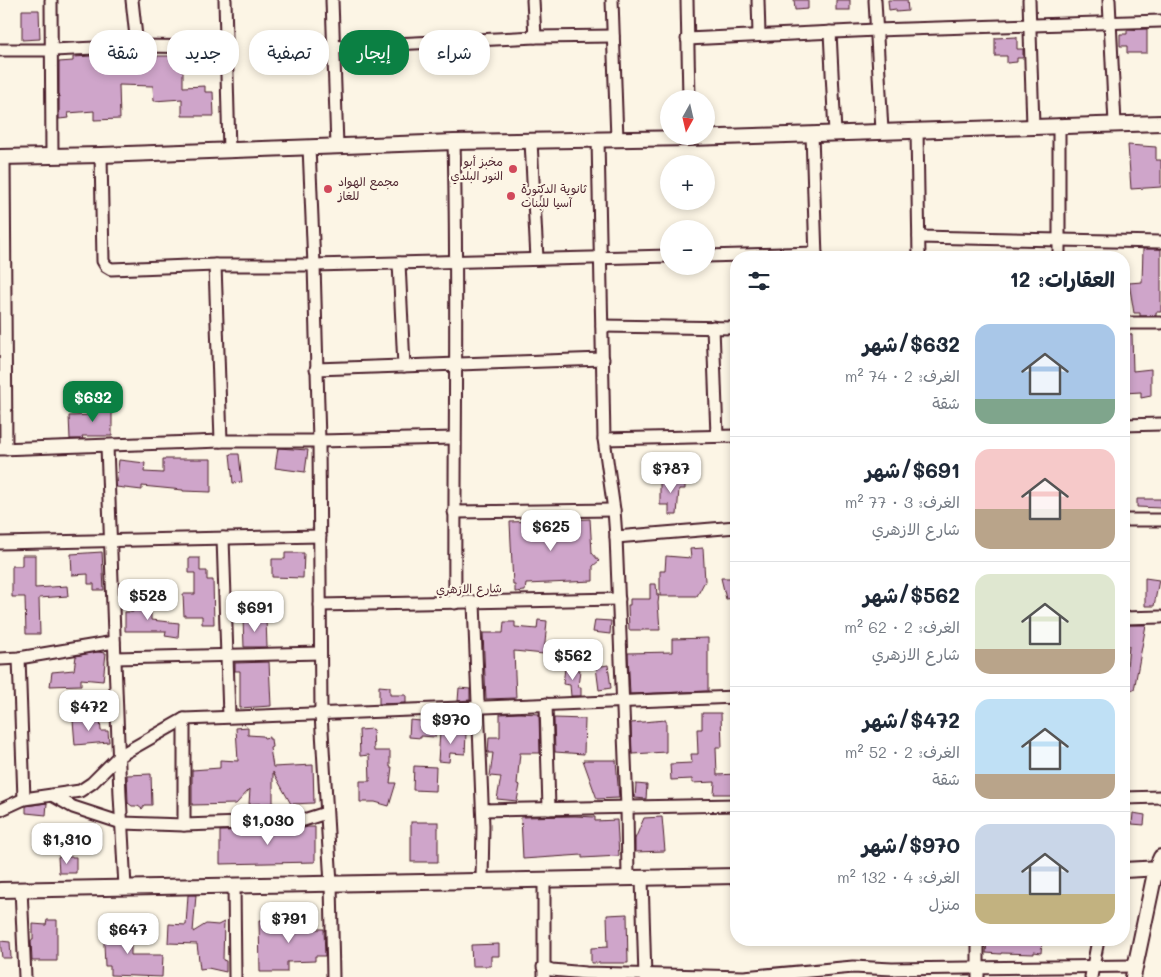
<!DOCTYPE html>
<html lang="ar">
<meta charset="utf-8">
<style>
body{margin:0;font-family:Mali,"Playpen Sans Arabic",sans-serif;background:#f6f6f7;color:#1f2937;direction:rtl;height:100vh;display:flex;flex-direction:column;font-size:19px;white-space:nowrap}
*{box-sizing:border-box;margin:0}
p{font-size:16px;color:#747a83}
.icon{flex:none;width:28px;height:28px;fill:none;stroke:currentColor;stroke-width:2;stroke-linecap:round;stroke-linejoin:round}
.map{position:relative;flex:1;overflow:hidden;direction:ltr}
.drawer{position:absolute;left:730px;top:251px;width:400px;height:695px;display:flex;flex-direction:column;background:#fff;border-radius:20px;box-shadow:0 2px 8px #0003;direction:rtl}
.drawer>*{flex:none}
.top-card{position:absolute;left:15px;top:30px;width:475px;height:45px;direction:rtl;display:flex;gap:10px}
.needle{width:32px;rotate:188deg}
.buttons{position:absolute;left:660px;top:90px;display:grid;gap:10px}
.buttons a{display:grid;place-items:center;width:55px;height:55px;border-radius:50%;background:#fff;box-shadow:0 2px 8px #0003;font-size:25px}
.price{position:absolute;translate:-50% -42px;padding:0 11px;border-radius:10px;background:#fff;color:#222;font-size:16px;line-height:32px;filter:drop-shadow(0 1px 2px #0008)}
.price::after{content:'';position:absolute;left:50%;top:30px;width:15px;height:11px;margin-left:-8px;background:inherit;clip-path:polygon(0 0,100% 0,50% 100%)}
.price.active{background:#0b8043;color:#fff}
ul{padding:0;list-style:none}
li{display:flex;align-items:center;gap:15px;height:125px;padding:0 15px}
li+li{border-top:1px solid #e0e1e3}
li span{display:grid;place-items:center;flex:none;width:140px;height:100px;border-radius:15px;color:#555}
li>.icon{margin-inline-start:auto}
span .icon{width:60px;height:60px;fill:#fffc;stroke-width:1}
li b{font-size:21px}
h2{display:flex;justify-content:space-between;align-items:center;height:60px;padding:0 15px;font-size:21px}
.chip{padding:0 18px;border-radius:20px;background:#fff;box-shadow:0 2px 8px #0003;font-size:18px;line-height:45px}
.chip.active{background:#0b8043;color:#fff}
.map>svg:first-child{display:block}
.building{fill:#cfa5ca;stroke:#4a1f2b}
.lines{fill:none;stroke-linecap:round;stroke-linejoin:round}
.minor-casing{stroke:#4a1f2b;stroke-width:15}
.tertiary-casing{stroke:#4a1f2b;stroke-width:18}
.minor{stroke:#fcf5e5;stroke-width:11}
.tertiary{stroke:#fcf5e5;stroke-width:14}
.poi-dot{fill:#d1495b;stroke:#fcf5e5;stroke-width:2}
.labels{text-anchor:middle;stroke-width:4.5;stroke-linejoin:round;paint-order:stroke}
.poi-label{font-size:12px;fill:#4a1f2b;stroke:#fcf5e5;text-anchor:start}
.street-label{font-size:12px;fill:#4a1f2b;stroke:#fcf5e5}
</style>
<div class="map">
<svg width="1161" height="977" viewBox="0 0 1161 977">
<rect width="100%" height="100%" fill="#fcf5e5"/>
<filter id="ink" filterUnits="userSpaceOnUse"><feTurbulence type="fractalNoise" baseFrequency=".02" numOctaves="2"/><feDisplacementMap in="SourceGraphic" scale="10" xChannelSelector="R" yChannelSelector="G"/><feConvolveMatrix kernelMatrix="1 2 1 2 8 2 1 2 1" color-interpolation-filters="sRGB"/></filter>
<g filter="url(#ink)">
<!-- building -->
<g class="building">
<path d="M794,0H808V9L795,10Z"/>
<rect x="836" y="0" width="14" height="10"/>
<path d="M888,0H907L908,11L896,12V9L889,10Z"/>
<path d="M22,10H39L40,39L22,40Z"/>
<path d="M1147,29V53H1127V46H1120V34H1127V30Z"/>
<path d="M1017,37V49H1023V58H1017V62L1007,63V56H995V38Z"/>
<path d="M109,55V60L157,58V56H183V87L205,86V92H213L214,116H182V99L154,101L153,86L119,85L120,119L94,120V111L68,113L69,118L59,119V62L73,61V57Z"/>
<path d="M1128,145L1156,147V160H1161V187L1131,189Z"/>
<path d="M1143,249H1161V312H1156V316H1140V313H1134L1129,283L1142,282Z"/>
<path d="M1124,330L1132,335L1133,371L1151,369V396L1141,398V392L1124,393Z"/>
<path d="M94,402H112V436H82L83,439H70L69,416L94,415Z"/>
<path d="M278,448L308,450L305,472L275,468Z"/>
<path d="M230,454H239L242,482L233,483Z"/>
<path d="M163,459H211V492L183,491V490L142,486V490L116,487L119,460L145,463L144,472L163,473Z"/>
<path d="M660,480H685V489H679L677,515H669V505H660Z"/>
<path d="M1137,499H1161V508L1137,507Z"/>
<path d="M590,519L592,553L599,561L593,566V581L526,584L525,591L515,592V585H513L510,522Z"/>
<path d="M703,548L705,581L697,596H660V571H665L666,556L691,558L690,549Z"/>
<path d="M102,552L104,590H94V584H88V574L72,575L71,554Z"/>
<path d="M285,553H304L303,578L272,577V559H285Z"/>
<path d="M22,555H35V588L67,586L68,596L39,598L40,634H26L25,597H12V566H22Z"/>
<path d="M189,558H200V571H207V580H213L214,624H202V616H184L183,594H195V573H189Z"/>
<path d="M721,578H736V598L726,599Z"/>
<path d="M1145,578L1159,580L1154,606H1145Z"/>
<path d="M650,584H656L657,595H659L658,603L660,630H629L628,605H630V599H650Z"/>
<path d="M133,599H142V608H151V620L179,623L178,638L165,636L166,631H125V612H133Z"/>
<path d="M243,619H266L267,647H244Z"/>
<path d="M538,620L547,621L544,654L514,651L516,698L486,699L483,633H503L504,622H515V627L537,629Z"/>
<path d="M595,620L611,621L610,634L593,632Z"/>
<path d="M1124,625H1146L1134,690L1125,689L1129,646H1124Z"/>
<path d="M708,638V691L630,694L628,653L672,652V639Z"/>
<path d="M97,652L106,653L103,681L81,679V685L50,686L52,672L74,670L76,656Z"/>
<path d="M269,662L271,706L240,708V671H235V663Z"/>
<path d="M608,665L611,688L599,690L596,667Z"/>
<path d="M565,668L580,670L578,687H581V696H571L570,685L563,684Z"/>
<path d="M379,686L390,687V695H406V703L379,704Z"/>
<path d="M459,688L470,689V700L458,701Z"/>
<path d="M519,713L539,714L540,753H520L517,784L520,785L517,801L497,799L501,777L490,776L493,753H488L489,737H500V714Z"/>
<path d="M702,713H721L722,747H716L717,775L736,774V794H714L715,782L692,783V779L671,780L670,764L692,763L691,754H698L697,729H702Z"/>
<path d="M91,718L92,721L100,720L101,731H108L109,742L75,745L73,720Z"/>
<path d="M554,718L585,719L584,754L555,752Z"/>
<path d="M410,720L432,722L431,728H436L435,737L421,736V738L409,737Z"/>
<path d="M666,720V752L632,754L631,723Z"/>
<path d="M248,727V735L263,736L264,738L269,737V739H271L272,747L270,748L273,767L313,765L314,803L291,804L273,772V803L249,804L250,789L236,804L192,805V770L220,768V760L238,761L236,728Z"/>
<path d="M373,729L374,751H390V767H392L390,783H396L389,806L375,802H360V781H370L369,755L360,756L359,730Z"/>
<path d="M440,732L466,734L465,754L450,753L449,762L438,761Z"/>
<path d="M583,760H616L619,798L597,799Z"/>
<path d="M414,766L436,767L435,791L413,790Z"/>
<path d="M151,774L152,805H145L142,809L138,806H132L128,803L127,775Z"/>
<path d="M636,784L647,785L646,799L635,798Z"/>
<path d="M47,803L46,815L26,813V806Z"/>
<path d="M1133,813L1145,815L1144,825L1132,824Z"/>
<path d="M575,816L595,817V821L617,820L619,856L582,858V855L523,859L521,817Z"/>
<path d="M662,817L665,851L635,852V839L644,818Z"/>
<rect x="411" y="822" width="27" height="40"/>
<path d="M308,827H315V862L220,864V831L269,830L291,831Z"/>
<path d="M58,857H76V873H59Z"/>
<path d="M188,895H196L193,932L206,924L218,925L224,922L223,960L226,961V972L208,968L200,969L197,944L168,943L169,924L186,925Z"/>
<path d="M627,914L628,963H591V948L608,947L607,915Z"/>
<path d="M47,920H57V961H32L31,940H33V924L46,925Z"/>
<path d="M259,920H286V922L315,921V929H324L325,956H315V961L287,962V972H260Z"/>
<path d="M109,925H131V955H163L162,977L110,975V966H105L104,944V932H109Z"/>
<path d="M987,940L1012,943V940L1042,941L1041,953L1034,952V954L1001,953V954L986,953Z"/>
<path d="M0,941L10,942L11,958H2Z"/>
<path d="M499,944V956H491V966H472L471,945Z"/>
</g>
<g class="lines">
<!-- minor casing -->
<g class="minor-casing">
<g id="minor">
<path d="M51,0L52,156"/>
<path d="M132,0L137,46"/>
<path d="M225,0L229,151"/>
<path d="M332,0L337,146"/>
<path d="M533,0L535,37"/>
<path d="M612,0L617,139"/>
<path d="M687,0L689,99"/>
<path d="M758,0L759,35"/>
<path d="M875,0L882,131"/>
<path d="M1029,0L1033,126"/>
<path d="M1109,0L1115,124"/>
<path d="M830,32L835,133"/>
<path d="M687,39L876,30L1161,21"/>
<path d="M334,47L535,37L613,36"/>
<path d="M0,50H53L137,46L225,47"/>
<path d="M1059,125V258"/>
<path d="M917,130L919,258"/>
<path d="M812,134L816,258"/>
<path d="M598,139L604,439L614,510L616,537L627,807L628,878"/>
<path d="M531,141L537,259"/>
<path d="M454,142C458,296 454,450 455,603"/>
<path d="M309,147L314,265L319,441L321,714L331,884L333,977"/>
<path d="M101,155L103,261L106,266L111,269L215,265H314L669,256"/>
<path d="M4,157L6,449"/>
<path d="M919,237L1161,242"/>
<path d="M706,256L816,253"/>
<path d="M399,263L404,366"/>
<path d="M215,265L221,441"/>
<path d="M1124,323H1161"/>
<path d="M602,326L736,328"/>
<path d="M713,327L717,436"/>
<path d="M316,369L603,359"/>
<path d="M1124,425L1161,424"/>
<path d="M604,439L736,436"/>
<path d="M107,446L120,795L125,887"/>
<path d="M0,449L221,441H319L454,438"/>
<path d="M454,512L614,510"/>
<path d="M1124,520H1161"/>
<path d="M616,537L736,527"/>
<path d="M223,538L229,716"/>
<path d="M0,543L320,536"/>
<path d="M474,603L483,826L482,880"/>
<path d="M320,605L619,599"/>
<path d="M1124,618L1161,617"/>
<path d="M19,658L24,799"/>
<path d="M115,658L320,653"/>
<path d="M0,659L19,658L114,642"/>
<path d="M546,704L549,809"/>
<path d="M52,795L73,807L122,823L184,825L269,822L291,824L326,813"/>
<path d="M1124,798L1161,797"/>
<path d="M0,810L24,799L80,791L92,783L119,756L184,719L736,697"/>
<path d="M483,810L736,805"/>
<path d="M184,825V719"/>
<path d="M642,878L645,977"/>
<path d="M544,879V977"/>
<path d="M234,885L235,977"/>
<path d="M21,889L25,977"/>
<path d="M978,940V977"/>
<path d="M543,967L552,970L586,973L744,977L853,967L892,969L1135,966"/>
<path d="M1091,977L1098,940"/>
</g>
</g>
<!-- tertiary casing -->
<g class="tertiary-casing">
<g id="tertiary">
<path d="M0,157L101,155L454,142L690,138L1161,123"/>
<path d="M1124,870L1161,868"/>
<path d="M0,890L736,876"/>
<path d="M1133,977L1156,868L1161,857"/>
</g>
</g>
<!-- minor -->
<use href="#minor" class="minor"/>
<!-- tertiary -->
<use href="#tertiary" class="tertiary"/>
</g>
</g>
<!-- markers -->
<g class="poi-dot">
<circle cx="513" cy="169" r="5"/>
<circle cx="328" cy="189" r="5"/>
<circle cx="511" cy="196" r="5"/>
</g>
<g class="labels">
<!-- poi labels -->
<g class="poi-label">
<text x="503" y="166" text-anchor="end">مخبز أبو<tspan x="503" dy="14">النور البلدي</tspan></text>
<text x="338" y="186">مجمع الهواد<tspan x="338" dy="14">للغاز</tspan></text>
<text x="521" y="193">ثانوية الدكتورة<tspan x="521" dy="14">آسيا للبنات</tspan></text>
</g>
<!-- street labels -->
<g class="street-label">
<text transform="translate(469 589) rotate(-1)" y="4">شارع الازهري</text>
</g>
</g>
</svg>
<div class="buttons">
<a><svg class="needle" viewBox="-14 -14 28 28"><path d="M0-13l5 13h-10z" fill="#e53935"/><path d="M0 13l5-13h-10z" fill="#747a83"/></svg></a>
<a>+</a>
<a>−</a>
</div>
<b class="price active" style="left:93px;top:423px">$632</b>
<b class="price" style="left:671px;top:494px">$787</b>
<b class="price" style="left:551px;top:552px">$625</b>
<b class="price" style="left:148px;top:621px">$528</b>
<b class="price" style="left:255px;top:633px">$691</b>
<b class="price" style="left:573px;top:681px">$562</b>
<b class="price" style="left:89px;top:732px">$472</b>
<b class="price" style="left:451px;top:745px">$970</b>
<b class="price" style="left:268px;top:846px">$1,030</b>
<b class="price" style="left:67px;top:865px">$1,310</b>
<b class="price" style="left:289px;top:944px">$791</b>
<b class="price" style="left:128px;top:955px">$647</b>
<div class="top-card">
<a class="chip">شراء</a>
<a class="chip active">إيجار</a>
<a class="chip">تصفية</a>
<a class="chip">جديد</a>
<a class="chip">شقة</a>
</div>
<section class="drawer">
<h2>العقارات: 12<svg class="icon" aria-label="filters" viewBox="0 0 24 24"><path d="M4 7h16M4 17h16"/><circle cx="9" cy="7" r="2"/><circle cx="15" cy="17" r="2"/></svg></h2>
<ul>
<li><span style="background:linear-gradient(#a9c7e8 75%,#7fa58c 0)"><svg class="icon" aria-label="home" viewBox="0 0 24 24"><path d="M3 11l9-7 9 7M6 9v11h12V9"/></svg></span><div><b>$632/شهر</b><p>الغرف: 2 · 74 m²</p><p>شقة</p></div></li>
<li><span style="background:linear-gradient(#f6c9c9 60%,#b9a48a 0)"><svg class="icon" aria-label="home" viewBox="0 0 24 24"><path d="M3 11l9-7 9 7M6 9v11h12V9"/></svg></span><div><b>$691/شهر</b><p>الغرف: 3 · 77 m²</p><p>شارع الازهري</p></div></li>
<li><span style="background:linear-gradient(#dfe7d0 75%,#b9a48a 0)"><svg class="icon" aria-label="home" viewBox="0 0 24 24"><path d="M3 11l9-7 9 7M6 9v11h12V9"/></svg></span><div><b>$562/شهر</b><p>الغرف: 2 · 62 m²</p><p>شارع الازهري</p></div></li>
<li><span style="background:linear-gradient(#bfe0f5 75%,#b9a48a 0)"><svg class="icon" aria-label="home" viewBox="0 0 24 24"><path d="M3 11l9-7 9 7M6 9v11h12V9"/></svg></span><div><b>$472/شهر</b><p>الغرف: 2 · 52 m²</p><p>شقة</p></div></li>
<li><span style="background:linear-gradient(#c9d6e8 70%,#c2b280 0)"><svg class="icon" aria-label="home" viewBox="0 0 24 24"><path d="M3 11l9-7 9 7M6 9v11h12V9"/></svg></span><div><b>$970/شهر</b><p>الغرف: 4 · 132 m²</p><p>منزل</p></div></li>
</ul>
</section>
</div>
